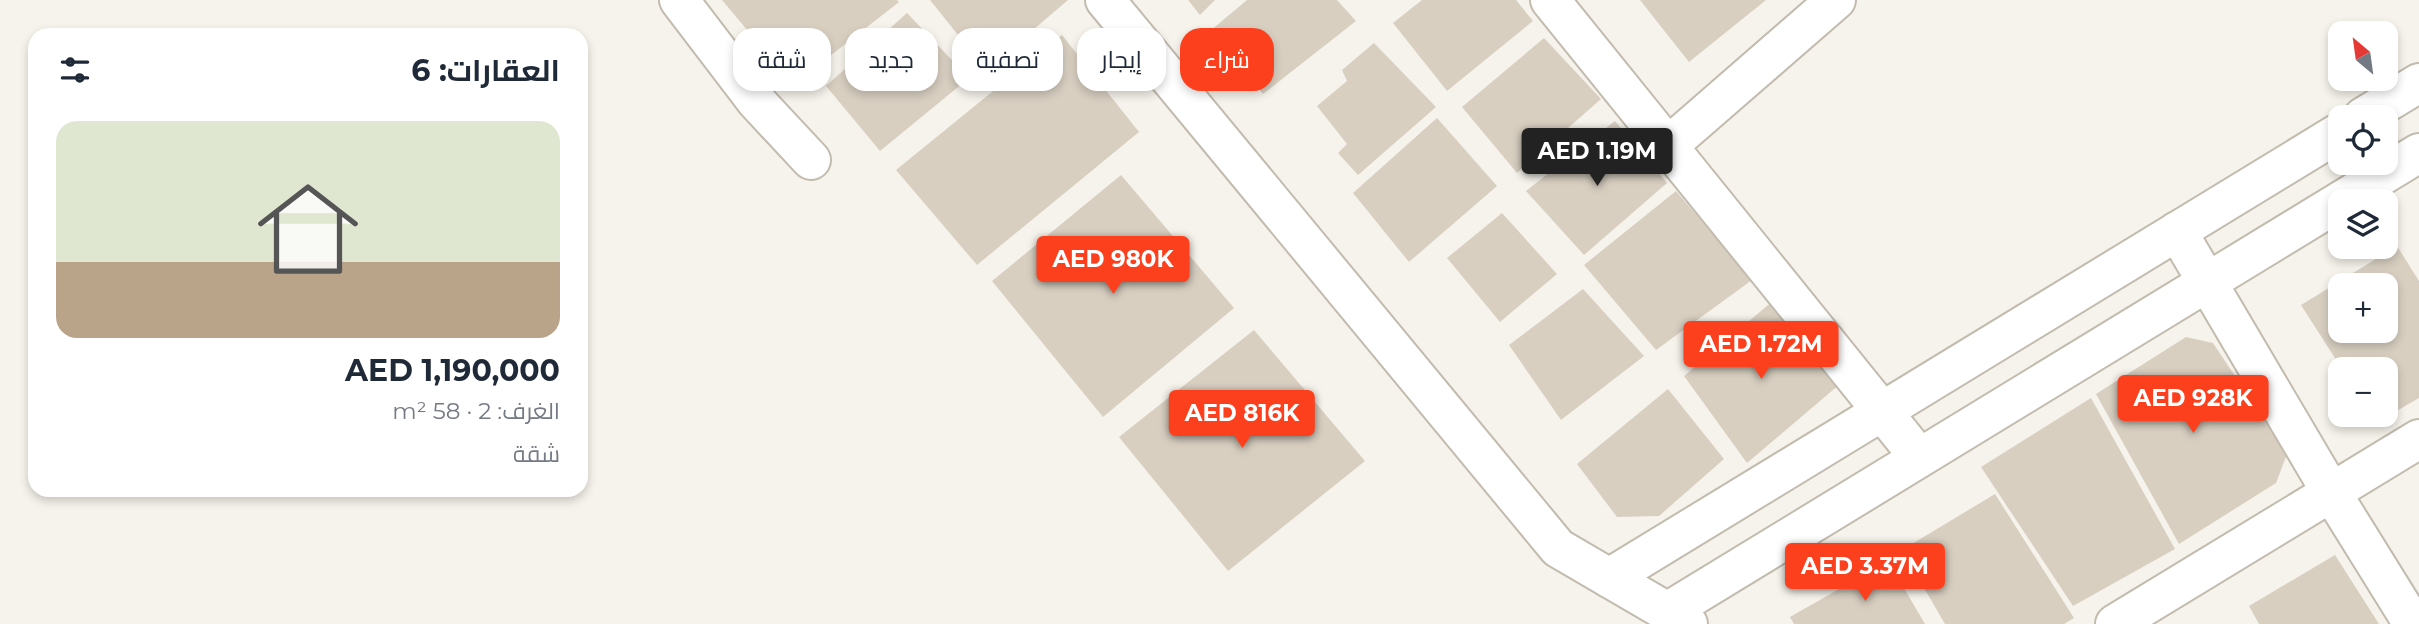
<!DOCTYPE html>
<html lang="ar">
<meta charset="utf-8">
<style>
body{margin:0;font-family:Montserrat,Cairo,sans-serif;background:#f2f2f3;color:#1f2937;direction:rtl;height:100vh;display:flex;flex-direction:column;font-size:26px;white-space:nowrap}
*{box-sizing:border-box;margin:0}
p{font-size:23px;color:#747a83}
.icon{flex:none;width:38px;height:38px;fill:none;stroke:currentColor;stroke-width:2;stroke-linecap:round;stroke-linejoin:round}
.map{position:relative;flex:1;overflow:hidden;direction:ltr}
.details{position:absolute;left:28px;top:28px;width:560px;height:469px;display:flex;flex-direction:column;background:#fff;border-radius:21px;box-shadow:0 4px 10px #0003;direction:rtl}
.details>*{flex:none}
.hud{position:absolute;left:609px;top:28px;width:665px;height:63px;direction:rtl;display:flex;gap:14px}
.needle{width:46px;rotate:331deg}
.fabs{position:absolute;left:2328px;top:21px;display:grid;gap:14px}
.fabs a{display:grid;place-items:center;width:70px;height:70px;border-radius:14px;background:#fff;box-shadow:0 4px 10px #0003;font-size:35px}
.price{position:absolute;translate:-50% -60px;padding:0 16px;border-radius:7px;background:#fc3f1d;color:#fff;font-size:23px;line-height:46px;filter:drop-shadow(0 2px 4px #0008)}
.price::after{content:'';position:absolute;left:50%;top:42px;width:21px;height:16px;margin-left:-10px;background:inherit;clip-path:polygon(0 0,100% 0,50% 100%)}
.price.active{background:#222;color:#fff}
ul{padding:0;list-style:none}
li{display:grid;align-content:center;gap:14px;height:371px;padding:0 28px}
li span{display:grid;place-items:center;height:217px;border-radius:21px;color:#555}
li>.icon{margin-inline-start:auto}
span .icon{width:126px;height:126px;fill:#fffc;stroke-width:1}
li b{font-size:30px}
h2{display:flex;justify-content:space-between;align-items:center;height:84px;padding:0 28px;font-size:30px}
.tag{padding:0 24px;border-radius:21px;background:#fff;box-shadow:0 4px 10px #0003;font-size:24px;line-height:63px}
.tag.active{background:#fc3f1d;color:#fff}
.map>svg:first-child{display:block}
.building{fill:#d8cfc1;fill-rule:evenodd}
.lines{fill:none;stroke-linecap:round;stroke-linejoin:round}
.minor-casing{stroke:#c2bbae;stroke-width:42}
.minor{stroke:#fff;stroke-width:38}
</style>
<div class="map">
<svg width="2419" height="624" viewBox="0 0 2419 624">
<rect width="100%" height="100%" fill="#f6f3ec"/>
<!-- building -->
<g class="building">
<path d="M722,0H897L899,2L793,85Z"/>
<path d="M930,0H1068L986,70Z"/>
<path d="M1188,0H1215L1200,15Z"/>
<path d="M1247,0H1337L1356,21L1263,94L1210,31Z"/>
<path d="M1422,0H1516L1533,21L1447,91L1393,23Z"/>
<path d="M1640,0H1766L1689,62Z"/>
<path d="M907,13L969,78L880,151L826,86Z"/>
<path d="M1062,35L1139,132L977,265L896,170Z"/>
<path d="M1544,38L1601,99L1517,173L1462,107Z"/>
<path d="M1374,43L1436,107L1358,175L1338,153L1347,144L1317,106L1347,81L1342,70Z"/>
<path d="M1437,118L1497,186L1409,262L1353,193Z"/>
<path d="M1615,121L1667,183L1584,255L1526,191Z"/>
<path d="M1121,175L1234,308L1103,417L992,281Z"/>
<path d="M1676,191L1752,280L1656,350L1584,265Z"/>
<path d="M1502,213L1557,274L1500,322L1447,258Z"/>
<path d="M2397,246L2419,281V398L2376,423L2370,415H2385V369H2342L2301,305ZM2340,285H2385V331H2340Z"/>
<path d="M1583,289L1644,356L1561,420L1509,345Z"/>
<path d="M1774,300L1840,384L1747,463L1684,376Z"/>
<path d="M1254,330L1365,461L1228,571L1119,437Z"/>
<path d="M2186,337L2213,343L2287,454L2276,483L2179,544L2096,394Z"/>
<path d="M1668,389L1724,459L1659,516L1617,517L1577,464Z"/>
<path d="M2091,398L2175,549L2073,606L1981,467Z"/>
<path d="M1995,494L2074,618L2064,624H1945L1902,550Z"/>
<path d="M2335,555L2379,624H2259L2249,606Z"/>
<path d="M1888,561L1925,624H1794L1790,617Z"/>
</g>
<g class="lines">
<!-- minor casing -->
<g class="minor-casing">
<g id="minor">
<path d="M679,0L756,101L811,160"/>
<path d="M1105,0L1558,548L1688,624"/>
<path d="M1550,0L1919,457"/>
<path d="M2363,117L2419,83"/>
<path d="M1668,146L1836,0"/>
<path d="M2177,231L2331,492L2413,624"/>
<path d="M1609,578L2340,132"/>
<path d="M1667,612L2419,153"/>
<path d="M2115,624L2419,439"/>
</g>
</g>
<!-- minor -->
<use href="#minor" class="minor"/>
</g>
</svg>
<div class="fabs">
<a><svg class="needle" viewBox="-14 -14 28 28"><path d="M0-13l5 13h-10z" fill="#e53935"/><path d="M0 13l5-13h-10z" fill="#747a83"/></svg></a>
<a><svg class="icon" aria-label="locate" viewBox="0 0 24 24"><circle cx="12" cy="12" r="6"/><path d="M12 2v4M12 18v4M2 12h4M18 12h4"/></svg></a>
<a><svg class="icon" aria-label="layers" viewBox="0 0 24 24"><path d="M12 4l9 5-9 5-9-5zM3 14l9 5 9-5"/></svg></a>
<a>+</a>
<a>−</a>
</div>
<b class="price active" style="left:1597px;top:188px">AED 1.19M</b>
<b class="price" style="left:1113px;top:296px">AED 980K</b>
<b class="price" style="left:1761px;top:381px">AED 1.72M</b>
<b class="price" style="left:2193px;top:435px">AED 928K</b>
<b class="price" style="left:1242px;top:450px">AED 816K</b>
<b class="price" style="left:1865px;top:603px">AED 3.37M</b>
<div class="hud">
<a class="tag active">شراء</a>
<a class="tag">إيجار</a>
<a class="tag">تصفية</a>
<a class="tag">جديد</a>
<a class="tag">شقة</a>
</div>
<section class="details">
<h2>العقارات: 6<svg class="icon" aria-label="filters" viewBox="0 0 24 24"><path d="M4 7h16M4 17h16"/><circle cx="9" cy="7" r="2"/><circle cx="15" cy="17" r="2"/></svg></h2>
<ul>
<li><span style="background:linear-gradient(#dfe7d0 65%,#b9a48a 0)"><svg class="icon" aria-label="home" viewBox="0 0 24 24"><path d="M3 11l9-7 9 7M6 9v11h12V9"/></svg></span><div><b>AED 1,190,000</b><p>الغرف: 2 · 58 m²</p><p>شقة</p></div></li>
</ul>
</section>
</div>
